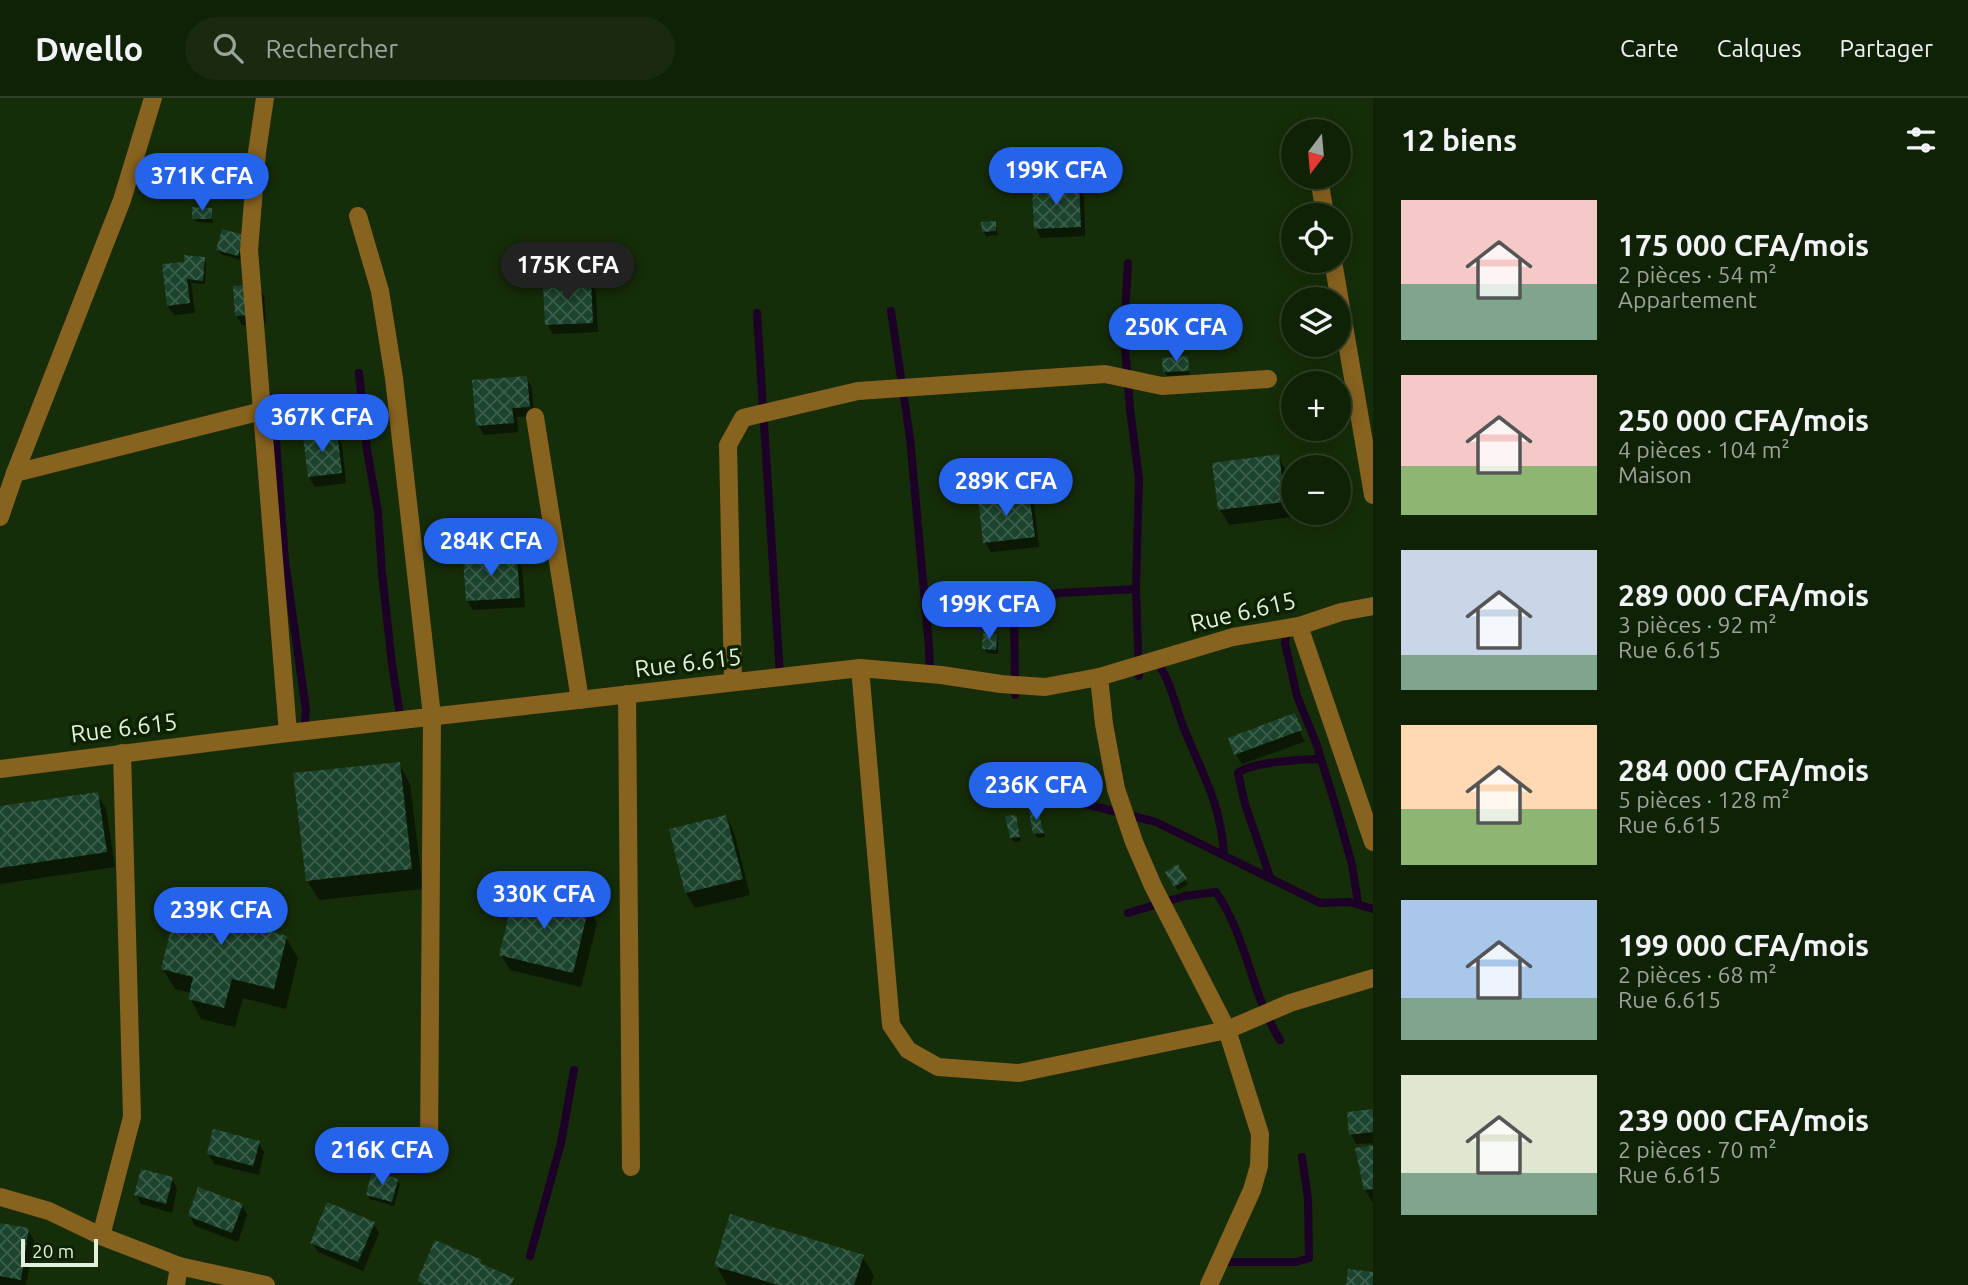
<!DOCTYPE html>
<html lang="fr">
<meta charset="utf-8">
<style>
body{margin:0;font-family:Ubuntu,sans-serif;background:#192a10;color:#f1f3f6;height:100vh;display:flex;flex-direction:column;font-size:26px;white-space:nowrap}
*{box-sizing:border-box;margin:0}
p{font-size:23px;color:#9ca49b}
.icon{flex:none;width:38px;height:38px;fill:none;stroke:currentColor;stroke-width:2;stroke-linecap:round;stroke-linejoin:round}
.map{position:relative;flex:1;overflow:hidden}
.details{display:flex;flex-direction:column;background:#102206;width:595px}
.details>*{flex:none}
.needle{width:46px;rotate:196deg}
.buttons{position:absolute;left:1281px;top:21px;display:grid;gap:14px}
.buttons a{display:grid;place-items:center;width:70px;height:70px;border-radius:50%;background:#102206;box-shadow:0 4px 18px #0003,0 0 0 2px #303f28;font-size:35px}
.scale{position:absolute;left:21px;bottom:18px;width:77px;box-sizing:border-box;padding-left:7px;border:4px solid #e2f1db;border-top:0;font-size:19px;line-height:24px;white-space:nowrap;color:#e2f1db;-webkit-text-stroke:5px #0b2301;paint-order:stroke}
.price{position:absolute;translate:-50% -60px;padding:0 16px;border-radius:24px;background:#2563eb;color:#fff;font-size:23px;line-height:46px;filter:drop-shadow(0 2px 4px #0008)}
.price::after{content:'';position:absolute;left:50%;top:42px;width:21px;height:16px;margin-left:-10px;background:inherit;clip-path:polygon(0 0,100% 0,50% 100%)}
.price.selected{background:#222;color:#fff}
ul{padding:0;list-style:none}
li{display:flex;align-items:center;gap:21px;height:175px;padding:0 28px}
li span{display:grid;place-items:center;flex:none;width:196px;height:140px;border-radius:0px;color:#555}
li>.icon{margin-inline-start:auto}
span .icon{width:84px;height:84px;fill:#fffc;stroke-width:1}
li b{font-size:30px}
h2{display:flex;justify-content:space-between;align-items:center;height:84px;padding:0 28px;font-size:30px}
header{display:flex;align-items:center;gap:42px;box-sizing:border-box;height:98px;padding:0 35px;background:#102206;border-bottom:2px solid #303f28}
header strong{font-size:33px}
nav{display:flex;gap:38px;margin-inline-start:auto;font-size:24px}
.search{width:490px;height:63px;background:#192a10;display:flex;align-items:center;gap:18px;box-sizing:border-box;padding:0 24px;border-radius:38px;color:#9ca49b;font-size:26px}
main{display:flex;flex:1;min-height:0}
.map>svg:first-child{display:block}
.shadow{fill:#0007}
.lines{fill:none;stroke-linecap:round;stroke-linejoin:round}
.stream{stroke:#1d0027;stroke-width:8}
.building{fill:url(#building-cross-hatch)}
.street{stroke:#88621f;stroke-width:18}
.labels{text-anchor:middle;stroke-width:7;stroke-linejoin:round;paint-order:stroke}
.street-label{font-size:24px;fill:#e2f1db;stroke:#0b2301}
</style>
<header>
<strong>Dwello</strong>
<div class="search"><svg class="icon" aria-label="search" viewBox="0 0 24 24"><circle cx="10" cy="10" r="6"/><path d="M15 15l6 6"/></svg>Rechercher</div>
<nav><a>Carte</a><a>Calques</a><a>Partager</a></nav>
</header>
<main>
<div class="map">
<svg width="1373" height="1187" viewBox="0 0 1373 1187">
<defs>
<pattern id="building-cross-hatch" width="8" height="8" patternUnits="userSpaceOnUse" patternTransform="scale(1.75)"><rect width="8" height="8" fill="#1b432d"/><path d="M0 0l8 8M0 8l8-8" fill="none" stroke="#3c5f4b"/></pattern>
</defs>
<rect width="100%" height="100%" fill="#152d08"/>
<!-- shadow -->
<g class="shadow">
<path d="M1078,88L1084,98L1085,138L1041,140L1036,130Z"/>
<path d="M211,111L213,125L197,124L194,120Z"/>
<path d="M995,125L998,137L986,138L984,134Z"/>
<path d="M246,143L240,162L221,156L218,152Z"/>
<path d="M204,160L206,165L205,186L191,185L195,215L174,217L168,208L164,168Z"/>
<path d="M590,184L596,194L598,234L553,236L547,226Z"/>
<path d="M258,188L264,198L266,225L242,227L236,217Z"/>
<path d="M1187,260L1190,277L1167,278L1165,274Z"/>
<path d="M526,280L532,289L534,318L517,319L518,334L484,337L478,327Z"/>
<path d="M336,336L342,346L346,385L315,389L309,379Z"/>
<path d="M1278,358L1286,373L1292,419L1229,427L1220,411Z"/>
<path d="M1029,397L1034,406L1039,449L991,454L985,444Z"/>
<path d="M516,460L522,470L525,509L473,512L467,502Z"/>
<path d="M996,537L998,542V556L987,555L984,551Z"/>
<path d="M1297,625L1303,641L1306,643L1242,666L1236,656Z"/>
<path d="M399,666L410,686L423,791L319,802L307,782Z"/>
<path d="M1007,678L1013,702L1006,704L1004,699Z"/>
<path d="M1024,692L1028,705L1024,706L1021,702Z"/>
<path d="M97,696L106,711L115,769L0,786V710Z"/>
<path d="M1037,713L1040,717L1045,739L1038,740L1035,736Z"/>
<path d="M1015,718L1017,723L1021,743L1014,744L1011,739Z"/>
<path d="M726,719L734,734L750,797L695,810L686,795L671,732Z"/>
<path d="M1177,769L1188,786L1178,792L1167,775Z"/>
<path d="M588,809L597,825L581,889L510,872L501,857Z"/>
<path d="M260,812L271,832L270,836L286,840L298,860L286,911L243,900L235,929L201,921L190,900L191,895L175,891L163,871Z"/>
<path d="M1373,1013V1045L1356,1046L1351,1036L1348,1016Z"/>
<path d="M258,1044L264,1054L259,1077L214,1066L209,1056Z"/>
<path d="M1373,1049V1105L1365,1092L1357,1052Z"/>
<path d="M172,1081L177,1091L172,1115L141,1106L136,1096Z"/>
<path d="M397,1082L400,1087L394,1108L370,1101L368,1096Z"/>
<path d="M242,1107L247,1117L238,1144L195,1128L190,1118Z"/>
<path d="M373,1125L379,1135L363,1173L318,1154L312,1144Z"/>
<path d="M0,1127L28,1132L34,1142L26,1187H0Z"/>
<path d="M862,1158L874,1178L871,1187H727L716,1167Z"/>
</g>
<g class="lines">
<!-- stream -->
<g class="stream">
<path d="M1128,165L1124,236L1130,311L1139,381L1136,491L1139,578"/>
<path d="M891,213L910,340L929,548L930,576"/>
<path d="M757,215L780,578"/>
<path d="M359,275L367,352L378,414L382,475L392,566L401,623"/>
<path d="M269,300L275,330L285,463L306,612L304,634"/>
<path d="M1286,538L1285,545L1297,598L1316,645L1336,709L1352,767L1358,805"/>
<path d="M1162,572C1172,588 1176,610 1183,628C1201,674 1221,704 1224,757"/>
<path d="M1015,597L1014,504L1059,495L1136,491"/>
<path d="M1081,705L1156,724L1320,805L1349,804L1373,811"/>
<path d="M1270,779L1245,706L1238,675C1251,664 1302,661 1321,661"/>
<path d="M1128,815L1185,798L1216,794C1247,839 1251,896 1280,942"/>
<path d="M530,1158L561,1045L574,972"/>
<path d="M1227,1164H1296L1309,1160L1308,1101L1302,1059"/>
</g>
</g>
<!-- building -->
<g class="building">
<path d="M1079,87L1081,129L1034,131L1032,89Z"/>
<path d="M192,109L212,110V121H192Z"/>
<path d="M996,123V133L982,134L981,124Z"/>
<path d="M222,131L244,137L238,158L216,152Z"/>
<path d="M184,157L205,159L203,183L187,181L190,205L167,208L162,166L184,164Z"/>
<path d="M591,182L593,225L545,227L543,184Z"/>
<path d="M259,186L262,216L235,218L233,188Z"/>
<path d="M1188,258L1189,273L1163,274L1162,260Z"/>
<path d="M527,278L530,309L512,310L514,325L476,328L472,282Z"/>
<path d="M337,334L342,375L308,379L303,338Z"/>
<path d="M1279,356L1285,404L1218,412L1212,365Z"/>
<path d="M1029,395L1035,439L983,445L978,400Z"/>
<path d="M517,458L520,500L466,503L463,461Z"/>
<path d="M983,535L997,536L996,552L982,551Z"/>
<path d="M1295,615L1302,632L1234,657L1228,640Z"/>
<path d="M400,664L412,771L306,783L293,675Z"/>
<path d="M1008,676L1012,698L1002,700L998,677Z"/>
<path d="M1025,690L1027,701L1020,702L1018,692Z"/>
<path d="M98,694L107,754L0,770V708Z"/>
<path d="M1038,711L1044,735L1033,736L1029,714Z"/>
<path d="M726,717L743,781L685,795L669,731Z"/>
<path d="M1016,717L1020,739L1010,740L1005,718Z"/>
<path d="M1178,766L1187,781L1174,789L1165,774Z"/>
<path d="M516,790L589,808L573,875L499,857Z"/>
<path d="M181,791L261,810L256,830L287,838L274,891L232,881L224,910L188,901L193,879L161,871Z"/>
<path d="M1373,1011V1034L1349,1037L1347,1014Z"/>
<path d="M213,1031L260,1043L253,1068L207,1056Z"/>
<path d="M1373,1047V1091L1364,1092L1355,1050Z"/>
<path d="M141,1071L173,1079L166,1106L134,1097Z"/>
<path d="M372,1073L398,1081L392,1104L366,1097Z"/>
<path d="M198,1089L243,1106L232,1135L188,1118Z"/>
<path d="M327,1104L375,1124L358,1164L310,1145Z"/>
<path d="M730,1116L864,1157L854,1187H778L714,1168Z"/>
<path d="M0,1125L29,1130L21,1182L0,1178Z"/>
<path d="M435,1142L482,1162L480,1165L514,1180L511,1187H426L417,1183Z"/>
<path d="M1348,1171L1373,1174V1187H1346Z"/>
</g>
<g class="lines">
<!-- street -->
<g class="street">
<path d="M265,0L257,54L249,152L288,635"/>
<path d="M1319,79L1325,117"/>
<path d="M358,118L380,193L394,280L432,618L429,1053"/>
<path d="M1333,163L1373,397"/>
<path d="M535,319L580,602"/>
<path d="M15,375L262,313"/>
<path d="M0,419L15,375L122,102L153,0"/>
<path d="M1299,528L1373,744"/>
<path d="M860,570L891,927L908,952L938,969L1019,975L1227,932L1290,905L1373,880"/>
<path d="M1099,579L1104,626L1116,691L1134,744L1153,788L1227,932L1260,1036L1259,1068L1252,1092L1209,1187"/>
<path d="M733,584L728,347L743,320L858,293L1105,276L1162,288L1268,281"/>
<path d="M627,596L631,1069"/>
<path d="M0,671L288,635L860,570L941,577L1001,586L1045,589L1099,579L1233,539L1299,528L1341,514L1373,508"/>
<path d="M0,1099L49,1113L101,1138L179,1168L176,1187"/>
<path d="M101,1138L132,1019L122,655"/>
<path d="M179,1168L266,1187"/>
</g>
</g>
<g class="labels">
<!-- street labels -->
<g class="street-label">
<text transform="translate(1243 514) rotate(-13)" y="8">Rue 6.615</text>
<text transform="translate(688 565) rotate(-7)" y="8">Rue 6.615</text>
<text transform="translate(124 630) rotate(-7)" y="8">Rue 6.615</text>
</g>
</g>
</svg>
<div class="buttons">
<a><svg class="needle" viewBox="-14 -14 28 28"><path d="M0-13l5 13h-10z" fill="#e53935"/><path d="M0 13l5-13h-10z" fill="#9ca49b"/></svg></a>
<a><svg class="icon" aria-label="locate" viewBox="0 0 24 24"><circle cx="12" cy="12" r="6"/><path d="M12 2v4M12 18v4M2 12h4M18 12h4"/></svg></a>
<a><svg class="icon" aria-label="layers" viewBox="0 0 24 24"><path d="M12 4l9 5-9 5-9-5zM3 14l9 5 9-5"/></svg></a>
<a>+</a>
<a>−</a>
</div>
<div class="scale">20 m</div>
<b class="price" style="left:1056px;top:109px">199K CFA</b>
<b class="price" style="left:202px;top:115px">371K CFA</b>
<b class="price selected" style="left:568px;top:204px">175K CFA</b>
<b class="price" style="left:1176px;top:266px">250K CFA</b>
<b class="price" style="left:322px;top:356px">367K CFA</b>
<b class="price" style="left:1006px;top:420px">289K CFA</b>
<b class="price" style="left:491px;top:480px">284K CFA</b>
<b class="price" style="left:989px;top:543px">199K CFA</b>
<b class="price" style="left:1036px;top:724px">236K CFA</b>
<b class="price" style="left:544px;top:833px">330K CFA</b>
<b class="price" style="left:221px;top:849px">239K CFA</b>
<b class="price" style="left:382px;top:1089px">216K CFA</b>
</div>
<section class="details">
<h2>12 biens<svg class="icon" aria-label="filters" viewBox="0 0 24 24"><path d="M4 7h16M4 17h16"/><circle cx="9" cy="7" r="2"/><circle cx="15" cy="17" r="2"/></svg></h2>
<ul>
<li><span style="background:linear-gradient(#f6c9c9 60%,#7fa58c 0)"><svg class="icon" aria-label="home" viewBox="0 0 24 24"><path d="M3 11l9-7 9 7M6 9v11h12V9"/></svg></span><div><b>175 000 CFA/mois</b><p>2 pièces · 54 m²</p><p>Appartement</p></div></li>
<li><span style="background:linear-gradient(#f6c9c9 65%,#8fb573 0)"><svg class="icon" aria-label="home" viewBox="0 0 24 24"><path d="M3 11l9-7 9 7M6 9v11h12V9"/></svg></span><div><b>250 000 CFA/mois</b><p>4 pièces · 104 m²</p><p>Maison</p></div></li>
<li><span style="background:linear-gradient(#c9d6e8 75%,#7fa58c 0)"><svg class="icon" aria-label="home" viewBox="0 0 24 24"><path d="M3 11l9-7 9 7M6 9v11h12V9"/></svg></span><div><b>289 000 CFA/mois</b><p>3 pièces · 92 m²</p><p>Rue 6.615</p></div></li>
<li><span style="background:linear-gradient(#ffd9b3 60%,#8fb573 0)"><svg class="icon" aria-label="home" viewBox="0 0 24 24"><path d="M3 11l9-7 9 7M6 9v11h12V9"/></svg></span><div><b>284 000 CFA/mois</b><p>5 pièces · 128 m²</p><p>Rue 6.615</p></div></li>
<li><span style="background:linear-gradient(#a9c7e8 70%,#7fa58c 0)"><svg class="icon" aria-label="home" viewBox="0 0 24 24"><path d="M3 11l9-7 9 7M6 9v11h12V9"/></svg></span><div><b>199 000 CFA/mois</b><p>2 pièces · 68 m²</p><p>Rue 6.615</p></div></li>
<li><span style="background:linear-gradient(#dfe7d0 70%,#7fa58c 0)"><svg class="icon" aria-label="home" viewBox="0 0 24 24"><path d="M3 11l9-7 9 7M6 9v11h12V9"/></svg></span><div><b>239 000 CFA/mois</b><p>2 pièces · 70 m²</p><p>Rue 6.615</p></div></li>
</ul>
</section>
</main>
